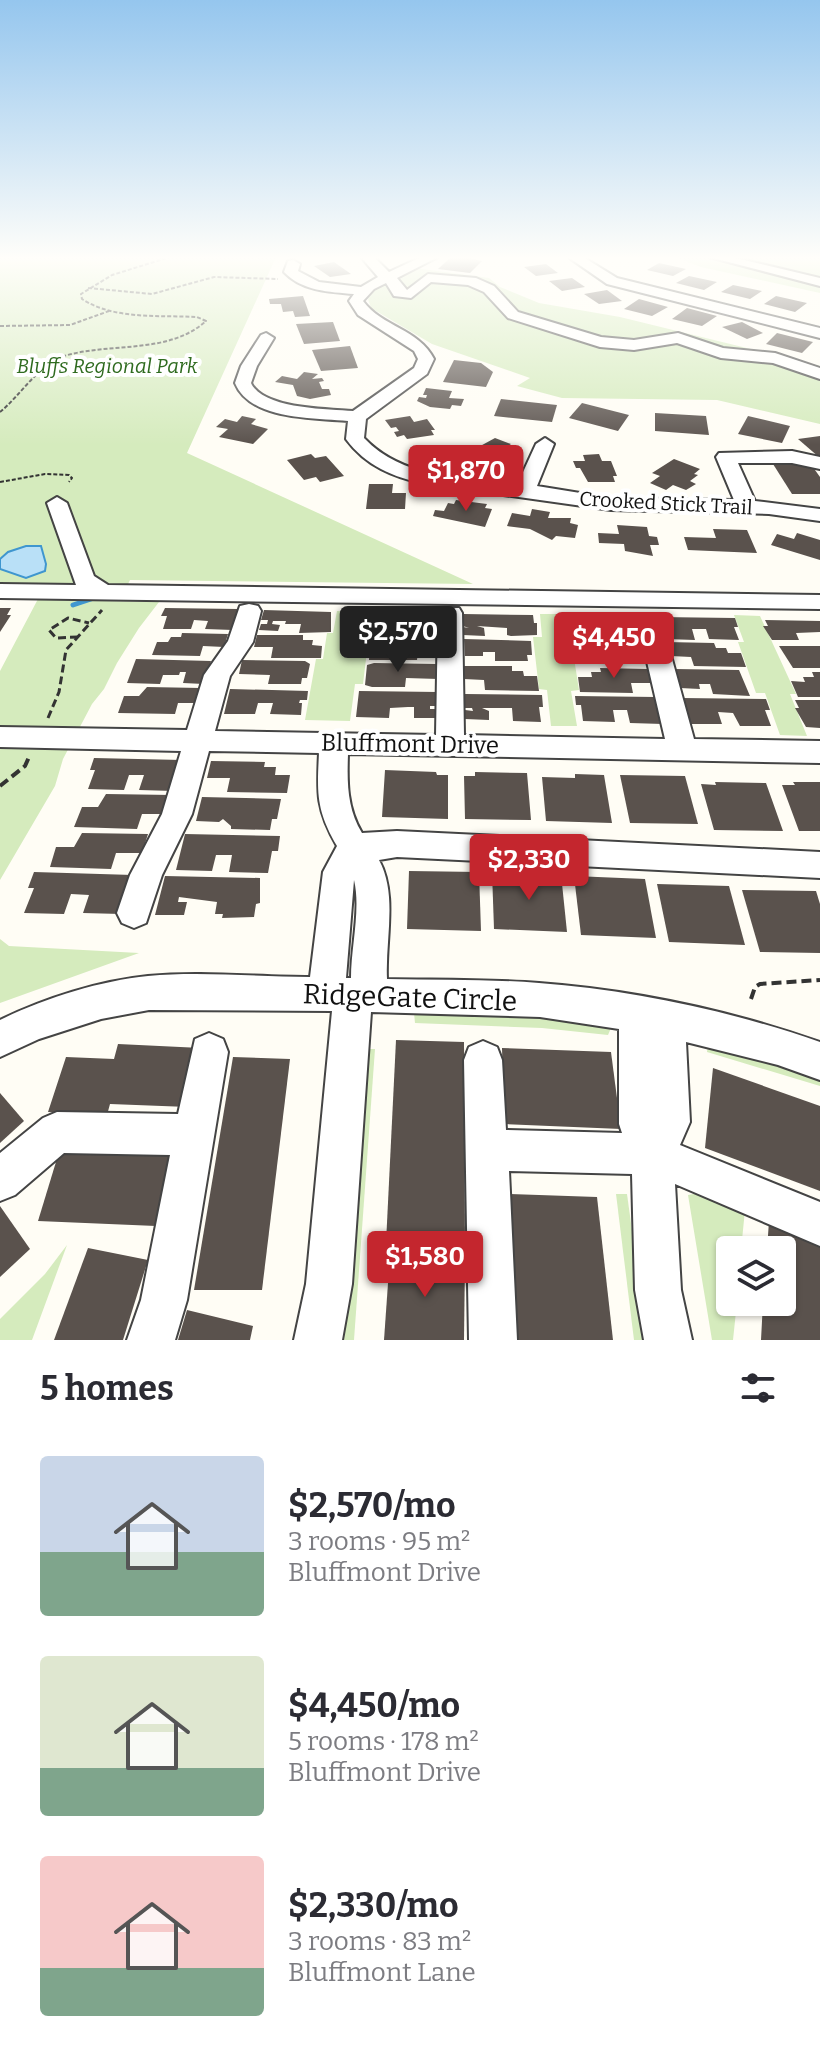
<!DOCTYPE html>
<meta charset="utf-8">
<style>
body{margin:0;font-family:Bitter,serif;background:#f7f7f7;color:#2b2b33;height:100vh;display:flex;flex-direction:column;font-size:30px;white-space:nowrap}
*{box-sizing:border-box;margin:0}
p{font-size:26px;color:#7c7c81}
.icon{flex:none;width:44px;height:44px;fill:none;stroke:currentColor;stroke-width:2;stroke-linecap:round;stroke-linejoin:round}
.map{position:relative;height:1340px;overflow:hidden}
.sheet{display:flex;flex-direction:column;background:#fff;flex:1}
.sheet>*{flex:none}
.controls{position:absolute;left:716px;top:1236px;display:grid;gap:16px}
.controls a{display:grid;place-items:center;width:80px;height:80px;border-radius:8px;background:#fff;box-shadow:0 2px 6px #0004;font-size:40px}
.price{position:absolute;translate:-50% -68px;padding:0 18px;border-radius:8px;background:#c4262e;color:#fff;font-size:26px;line-height:52px;filter:drop-shadow(0 2px 4px #0008)}
.price::after{content:'';position:absolute;left:50%;top:48px;width:24px;height:18px;margin-left:-12px;background:inherit;clip-path:polygon(0 0,100% 0,50% 100%)}
.price.selected{background:#222;color:#fff}
ul{padding:0;list-style:none}
li{display:flex;align-items:center;gap:24px;height:200px;padding:0 40px}
li span{display:grid;place-items:center;flex:none;width:224px;height:160px;border-radius:8px;color:#555}
li>.icon{margin-inline-start:auto}
span .icon{width:96px;height:96px;fill:#fffc;stroke-width:1}
li b{font-size:34px}
h2{display:flex;justify-content:space-between;align-items:center;height:96px;padding:0 40px;font-size:34px}
.map>svg:first-child{display:block}
.green{fill:#d5ebbd}
.water{fill:#b9e0f7;stroke:#3f96cf;stroke-width:2}
.lines{fill:none;stroke-linecap:round;stroke-linejoin:round}
.stream{stroke:#3f96cf;stroke-width:5}
.building{fill:#5a524d}
.minor-casing{stroke:#444;stroke-width:4}
.path-far2{stroke:#333;stroke-width:2;stroke-dasharray:4 2;stroke-linecap:butt}
.path-far1{stroke:#333;stroke-width:3;stroke-dasharray:8 4;stroke-linecap:butt}
.path{stroke:#333;stroke-width:4;stroke-dasharray:10 5;stroke-linecap:butt}
.minor{fill:#fff;fill-rule:evenodd}
.labels{text-anchor:middle;stroke-width:8;stroke-linejoin:round;paint-order:stroke}
.far-park-label{font-size:20px;font-style:italic;fill:#2f6b1f;stroke:#fff}
.far-street-label{font-size:20px;fill:#111;stroke:#fff}
.street-label{font-size:24px;fill:#111;stroke:#fff}
.near-street-label{font-size:28px;fill:#111;stroke:#fff}
</style>
<div class="map">
<svg width="820" height="1340" viewBox="0 0 820 1340">
<rect width="100%" height="100%" fill="#fffdf5"/>
<!-- green -->
<g class="green">
<path d="M0,257H276L187,453L473,584L130,580L120,600L105,601L159,602L139,628L117,663L104,689L92,704L63,759L55,786L0,880V671L38,599L0,598Z"/>
<path d="M675,257H820V293L701,267Z"/>
<path d="M415,268L489,278L500,287L539,303L620,317L820,366V424L717,400L562,398L517,386L530,378L432,344L371,308L368,299L376,287Z"/>
<path d="M337,611L364,612L362,634H369L363,684H355L350,721L305,720L316,659H323L327,633H333Z"/>
<path d="M540,614H559L562,639H571L579,690L571,691L577,726H551L547,690L539,689L533,637H542Z"/>
<path d="M734,615L760,616L796,694H790L807,736L780,735L765,693H756L738,642H744Z"/>
<path d="M0,939L9,946L139,953L0,1003Z"/>
<path d="M414,1013C448,1014 589,1014 611,1028L608,1035L542,1028L415,1023Z"/>
<path d="M708,1045L820,1076V1086L707,1052Z"/>
<path d="M367,1049H375L354,1340H344Z"/>
<path d="M700,1193L745,1210L741,1250H730V1302H737L733,1340H712L688,1195Z"/>
<path d="M616,1194H627L647,1340H634Z"/>
<path d="M67,1245L32,1340H0V1319L45,1274Z"/>
</g>
<!-- water -->
<path class="water" d="M26,546H41L46,564L45,571L26,578L0,569V559L8,552Z"/>
<g class="lines">
<!-- stream -->
<path class="stream" d="M73,605L94,598"/>
</g>
<!-- building -->
<g class="building">
<path d="M451,257H461L482,261L470,273L438,269Z"/>
<path d="M334,262L351,274L330,277L314,266Z"/>
<path d="M659,263L686,269L673,276L647,270Z"/>
<path d="M546,264L558,273L536,276L524,267Z"/>
<path d="M689,276L717,282L704,290L676,283Z"/>
<path d="M572,278L585,287L562,291L549,281Z"/>
<path d="M733,285L762,291L750,299L721,292Z"/>
<path d="M607,290L622,301L599,304L584,294Z"/>
<path d="M303,296L310,316L295,317L293,311L283,312L281,304H270L269,299Z"/>
<path d="M776,296L807,303L795,312L764,304Z"/>
<path d="M639,299L668,307L652,316L624,309Z"/>
<path d="M687,308L717,316L702,326L672,319Z"/>
<path d="M333,322L340,341L304,344L296,324Z"/>
<path d="M742,322L763,333L747,339L722,327Z"/>
<path d="M777,333L813,342L802,353L766,344Z"/>
<path d="M350,346L358,368L321,371L312,350Z"/>
<path d="M454,360L481,363L493,372L486,387L443,382Z"/>
<path d="M304,372L318,374L312,379L322,378L324,381L319,382L322,389H329L331,395L310,399L297,396L293,385L275,382L282,376L297,379Z"/>
<path d="M426,388L452,391L449,398L464,399L461,406L452,405L450,409L430,407L417,401L419,397L426,398L427,395H423Z"/>
<path d="M501,399L557,405L552,422L494,416Z"/>
<path d="M582,403L629,415L618,431L569,418Z"/>
<path d="M655,413L706,416L709,435L655,431Z"/>
<path d="M242,416L256,419L251,424L268,429L253,444L219,437L228,429L216,427L225,419L237,422Z"/>
<path d="M410,416L414,422L427,419L435,430H431L434,435L407,439L404,435L397,437L394,432L399,431L396,427L391,428L385,420Z"/>
<path d="M748,416L790,426L782,443L738,434Z"/>
<path d="M820,436V458L798,439Z"/>
<path d="M495,438L511,444L503,449L511,452L486,467L462,456Z"/>
<path d="M311,454L315,458L326,456L344,476L320,482L316,477L304,480L287,460Z"/>
<path d="M599,454L602,461H611L617,476H613L615,482H588L580,468H576L573,461H585L583,455Z"/>
<path d="M674,459L700,469L694,474L698,475L690,481L696,484L686,490L673,485L666,490L650,483L660,476L652,473Z"/>
<path d="M810,463L820,477V494H792L773,464Z"/>
<path d="M369,484H393L392,493H406L405,509H366Z"/>
<path d="M456,500L487,504L485,508L492,509L485,527L433,516L435,510L444,511L448,503L454,504Z"/>
<path d="M532,509L550,512L548,518H571L570,523L578,525L575,538L556,536L552,540L530,529L507,526L512,513L530,516Z"/>
<path d="M617,525L647,527L649,536L657,537L659,545H650L653,556L625,551L624,544L599,543L598,533L619,534Z"/>
<path d="M713,529L747,530L757,553L688,550L684,537L716,538Z"/>
<path d="M797,533L820,540V560L771,545L777,534L794,539Z"/>
<path d="M0,608H11L7,615H11L0,632Z"/>
<path d="M165,608L238,609L233,630L205,629L208,621L194,620L191,629H163L167,616H161Z"/>
<path d="M264,610L331,612V632L299,633L301,624H285L286,621H273L272,624L280,625L278,631L259,630L261,624H267L268,620H261Z"/>
<path d="M366,612L440,613L439,635L411,634V624L396,623L395,633H368L370,620L365,619Z"/>
<path d="M463,614L533,615L534,623H537V635L511,636L507,635V628L477,626L484,628L485,636L463,635V627L469,628L463,626Z"/>
<path d="M561,616L634,617L641,637H569Z"/>
<path d="M659,617L735,618L738,627H734L739,640L709,639L706,629H692L695,640L666,639Z"/>
<path d="M765,620L820,621V632L796,633L799,640H772L763,626H768Z"/>
<path d="M182,633L228,634L224,647L203,646L200,656L152,655L157,642H168L171,637H181Z"/>
<path d="M257,635H303V640H313L312,645L322,646L321,658H271L273,647H254Z"/>
<path d="M393,638L438,639V651H418L417,660H369L370,646H381L382,642H392Z"/>
<path d="M464,639L531,641L532,655H527L528,661H495V652H483V656H465Z"/>
<path d="M579,641L642,642L647,659L614,655L616,663H584L577,655L575,642Z"/>
<path d="M666,642L714,643L716,648H726L728,653H741L746,667L694,666L691,657L671,656Z"/>
<path d="M779,646H820V668H793Z"/>
<path d="M136,659L211,661L204,684L183,683L186,672H180L179,675H163L160,684L127,683Z"/>
<path d="M242,660L305,661L310,664L307,678H302L301,684H268L270,675L239,674Z"/>
<path d="M374,663L438,664V679L406,678L405,687H372L365,685L367,665Z"/>
<path d="M464,666H512V671H523L524,676H537L539,691L485,690L484,680L464,679Z"/>
<path d="M600,668L648,669L652,683H631L633,693L580,692L578,677H592L591,672H601Z"/>
<path d="M675,669L739,670L750,696L713,694L710,684H699L700,689L680,688Z"/>
<path d="M812,672H820V697H798L791,681L805,682L803,677H814Z"/>
<path d="M147,687L201,688L197,703H178L175,714L118,713L124,696H139Z"/>
<path d="M230,689L308,691L307,700H300L299,703H302L301,715L270,714L273,703H258L255,714H224Z"/>
<path d="M359,691L438,692V706H430V709H437V718H414V707H408L390,708L389,718L356,717Z"/>
<path d="M465,694L542,695L543,707H539L541,722L513,721L512,708H482L489,711V720L465,719V710L473,711L472,708H465Z"/>
<path d="M575,696L656,697L663,724L630,723L627,710H613L615,722L583,721L581,705H576Z"/>
<path d="M682,698L766,699L770,710H765L771,726H740L733,713L718,712L722,724H690Z"/>
<path d="M795,700H820V728L806,727L795,708H799Z"/>
<path d="M94,758L182,760L174,791L139,790L144,775H129L124,790L88,789L95,770H90Z"/>
<path d="M211,761L265,762L264,767H276L275,775H290L287,793L227,792L230,778H207Z"/>
<path d="M385,770L436,772L437,775H448V819L382,817Z"/>
<path d="M475,772L527,773L531,820L465,819L464,776H475Z"/>
<path d="M575,774L604,775L612,823L546,821L542,777L575,778Z"/>
<path d="M620,775L685,776L698,824L630,823Z"/>
<path d="M715,782L766,783L783,831L714,830L701,784L716,785Z"/>
<path d="M793,782H820V831H799L782,785H795Z"/>
<path d="M106,794L172,795L166,814H142L137,829L74,827L82,807H98Z"/>
<path d="M202,797L281,799L277,819H272L270,830L231,829V826L223,819L219,822L196,821Z"/>
<path d="M82,833L148,834L142,853H116L111,869L50,867L56,847H74Z"/>
<path d="M185,834L280,836L278,851H272L268,873L229,872L232,855H216L212,871L176,870Z"/>
<path d="M409,871L479,872L481,931L407,929Z"/>
<path d="M34,872L133,875L121,914L83,913L89,895L71,894L64,914L24,913L34,888H28Z"/>
<path d="M492,872L561,874L567,932L494,929Z"/>
<path d="M165,876L260,878V903L256,904L254,917L222,918L223,914H215L217,902L179,897L178,902H187L184,915H155Z"/>
<path d="M574,876L645,879L656,938L581,935Z"/>
<path d="M657,884L729,886L745,945L669,942Z"/>
<path d="M742,890L816,891L820,904V953L760,952Z"/>
<path d="M396,1040L464,1042L465,1245L386,1243Z"/>
<path d="M118,1044L201,1048L188,1107L110,1104L107,1115L48,1112L66,1057L114,1059Z"/>
<path d="M502,1048L611,1052L621,1129L504,1124Z"/>
<path d="M233,1057L290,1059L262,1290H194Z"/>
<path d="M713,1068L820,1106V1191L705,1148Z"/>
<path d="M0,1093L24,1121L0,1143Z"/>
<path d="M59,1152L171,1156L156,1226L38,1221Z"/>
<path d="M510,1194L597,1197L613,1340H517Z"/>
<path d="M0,1206L30,1249L0,1277Z"/>
<path d="M769,1221L820,1243V1340H761L763,1302H782V1250H767Z"/>
<path d="M88,1248L148,1260L123,1340H54Z"/>
<path d="M390,1255L465,1259L464,1340H384Z"/>
<path d="M187,1310L253,1326L250,1340H178Z"/>
</g>
<g class="lines">
<!-- minor casing -->
<g class="minor-casing">
<g id="minor">
<path d="M361,257H374L389,272L421,257H438L397,278L407,290L428,274L476,278L494,286L518,312L601,337L634,340L678,333L723,348L775,353L820,368V379L773,363L721,358L677,343L634,350L600,347L508,318L484,292L468,285L431,282L411,298L394,296L386,283L374,289L363,301C382,327 419,329 434,359L427,374L366,419L364,438C405,481 464,476 518,483L536,444L545,438L554,444L537,486L611,498L734,500L716,457L719,453L792,451L820,457V469L792,463H738L755,501L820,509V521L769,514L611,510L425,484C393,477 366,466 346,439L348,421C313,418 250,420 235,383L241,366L261,335L266,333L274,338L257,366L251,383C263,409 327,409 353,411L414,368L418,359L414,351L358,315L349,301L354,294C329,292 302,291 284,272L288,261L293,260L300,264L298,271L319,282L361,287L378,277Z"/>
<path d="M568,257H583L617,278L820,328V338L607,284Z"/>
<path d="M709,257H732L820,278V286Z"/>
<path d="M57,497L67,503L94,576L108,585L820,595V609L0,598V584L76,585L47,503Z"/>
<path d="M249,604L258,606L261,611L253,642L230,676L215,731L436,735L438,613L441,608H459L462,613L464,735L665,739L638,623L641,618H659L662,623L694,739L820,741V763L348,754C347,783 347,808 362,833L397,831L820,852V878L397,857L379,860C398,895 385,940 387,979C437,980 489,979 539,983C633,990 731,1011 820,1042V1080L778,1065L686,1042L690,1122L680,1145L820,1202V1246L675,1184L681,1290L692,1340H644L635,1290L632,1174L509,1171L517,1340H469L464,1060L469,1047L483,1041L497,1047L502,1060L506,1130L622,1133L619,1124V1029L540,1017L371,1012L352,1284L342,1340H294L306,1284L332,1011L149,1010L101,1019L39,1039L0,1057V1020C45,998 99,981 148,976C201,971 257,977 310,977L323,872L337,846C316,810 317,793 319,753L209,751L192,814L162,875L146,923L134,928L122,923L117,913L130,875L162,814L181,751L0,747V727L187,730L204,675L228,641L240,606ZM354,880C361,909 351,947 351,978H346Z"/>
<path d="M209,1033L223,1039L228,1052L187,1300L175,1340H127L141,1300L170,1155L64,1153L15,1195L0,1201V1153L43,1118L57,1112L178,1114L195,1039Z"/>
</g>
</g>
<!-- path-far2 -->
<g class="path-far2">
<path d="M88,288L152,294L214,277L278,279"/>
<path d="M0,326L70,325L109,311"/>
<path d="M0,412C20,396 40,363 64,356C110,342 168,355 206,321L197,317C160,315 114,320 82,299L81,294L112,275L170,257"/>
<path d="M0,482L45,474L69,475L72,478L69,482"/>
</g>
<!-- path-far1 -->
<g class="path-far1">
<path d="M78,637L56,638L49,630L68,618L89,623"/>
<path d="M48,718L59,692L66,650L102,610"/>
</g>
<!-- path -->
<g class="path">
<path d="M0,786L25,766L29,757"/>
<path d="M751,999L755,987L760,984L820,980"/>
</g>
<!-- minor -->
<use href="#minor" class="minor"/>
</g>
<!-- sky -->
<linearGradient id="sky" x2="0" y2="1"><stop stop-color="#95c6ee"/><stop offset="0.58" stop-color="#fffefa"/><stop offset="1" stop-color="#fffefa" stop-opacity="0"/></linearGradient>
<rect width="820" height="445" fill="url(#sky)"/>
<g class="labels">
<!-- far-park labels -->
<g class="far-park-label">
<text x="107" y="373">Bluffs Regional Park</text>
</g>
<!-- far-street labels -->
<g class="far-street-label">
<text transform="translate(666 503) rotate(3)" y="7">Crooked Stick Trail</text>
</g>
<!-- street labels -->
<g class="street-label">
<text transform="translate(410 744) rotate(1)" y="8">Bluffmont Drive</text>
</g>
<!-- near-street labels -->
<g class="near-street-label">
<text transform="translate(410 997) rotate(2)" y="10">RidgeGate Circle</text>
</g>
</g>
</svg>
<div class="controls">
<a><svg class="icon" aria-label="layers" viewBox="0 0 24 24"><path d="M12 4l9 5-9 5-9-5zM3 14l9 5 9-5"/></svg></a>
</div>
<b class="price" style="left:466px;top:513px">$1,870</b>
<b class="price selected" style="left:398px;top:674px">$2,570</b>
<b class="price" style="left:614px;top:680px">$4,450</b>
<b class="price" style="left:529px;top:902px">$2,330</b>
<b class="price" style="left:425px;top:1299px">$1,580</b>
</div>
<section class="sheet">
<h2>5 homes<svg class="icon" aria-label="filters" viewBox="0 0 24 24"><path d="M4 7h16M4 17h16"/><circle cx="9" cy="7" r="2"/><circle cx="15" cy="17" r="2"/></svg></h2>
<ul>
<li><span style="background:linear-gradient(#c9d6e8 60%,#7fa58c 0)"><svg class="icon" aria-label="home" viewBox="0 0 24 24"><path d="M3 11l9-7 9 7M6 9v11h12V9"/></svg></span><div><b>$2,570/mo</b><p>3 rooms · 95 m²</p><p>Bluffmont Drive</p></div></li>
<li><span style="background:linear-gradient(#dfe7d0 70%,#7fa58c 0)"><svg class="icon" aria-label="home" viewBox="0 0 24 24"><path d="M3 11l9-7 9 7M6 9v11h12V9"/></svg></span><div><b>$4,450/mo</b><p>5 rooms · 178 m²</p><p>Bluffmont Drive</p></div></li>
<li><span style="background:linear-gradient(#f6c9c9 70%,#7fa58c 0)"><svg class="icon" aria-label="home" viewBox="0 0 24 24"><path d="M3 11l9-7 9 7M6 9v11h12V9"/></svg></span><div><b>$2,330/mo</b><p>3 rooms · 83 m²</p><p>Bluffmont Lane</p></div></li>
</ul>
</section>
